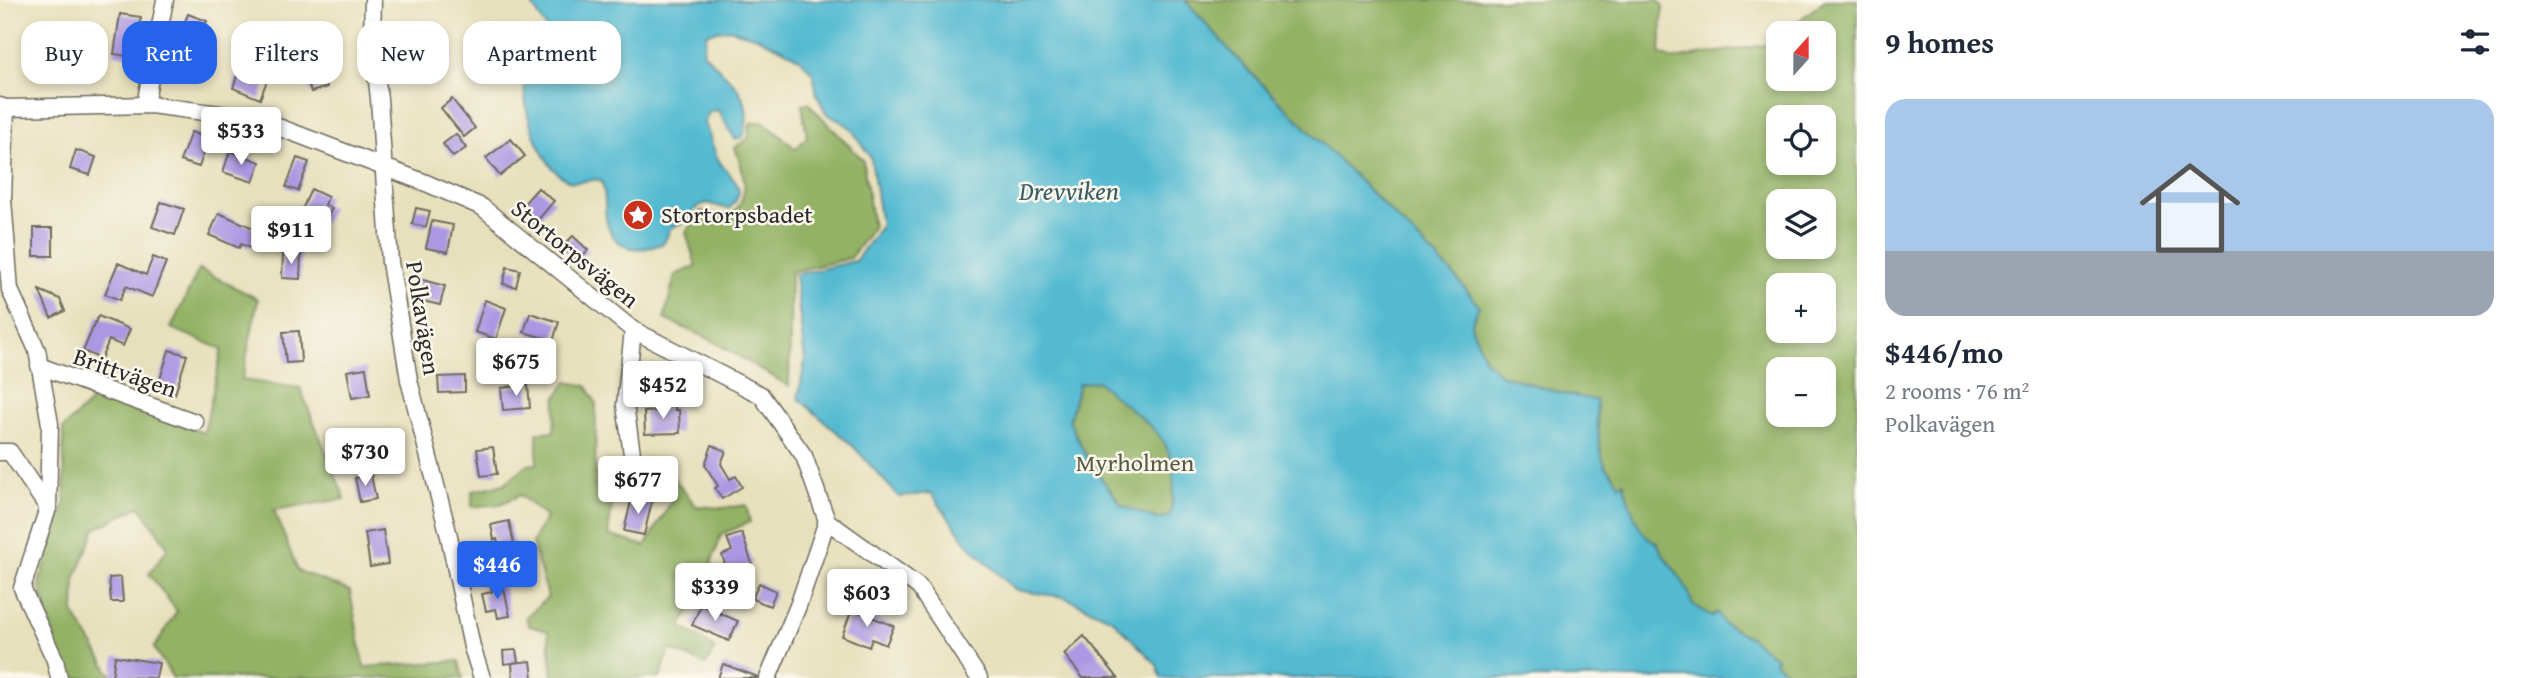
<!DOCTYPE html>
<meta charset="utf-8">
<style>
body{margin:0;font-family:"Gentium Book Plus",serif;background:#f2f2f3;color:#1f2937;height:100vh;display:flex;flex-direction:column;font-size:26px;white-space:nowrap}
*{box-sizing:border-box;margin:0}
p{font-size:23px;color:#747a83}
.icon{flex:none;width:38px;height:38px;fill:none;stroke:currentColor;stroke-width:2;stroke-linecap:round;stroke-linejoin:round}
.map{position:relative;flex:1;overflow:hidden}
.drawer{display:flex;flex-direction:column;background:#fff;width:665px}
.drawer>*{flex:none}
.top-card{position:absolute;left:21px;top:21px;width:665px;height:63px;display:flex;gap:14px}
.needle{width:46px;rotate:21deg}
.fabs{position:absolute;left:1766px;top:21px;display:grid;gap:14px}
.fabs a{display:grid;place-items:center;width:70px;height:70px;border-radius:14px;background:#fff;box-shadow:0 4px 10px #0003;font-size:35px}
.price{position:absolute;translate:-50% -60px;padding:0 16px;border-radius:7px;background:#fff;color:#222;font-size:23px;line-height:46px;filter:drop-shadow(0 2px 4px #0008)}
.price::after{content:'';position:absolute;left:50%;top:42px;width:21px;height:16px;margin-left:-10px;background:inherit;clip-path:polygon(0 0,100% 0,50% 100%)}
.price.active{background:#2563eb;color:#fff}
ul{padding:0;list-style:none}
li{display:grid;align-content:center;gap:14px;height:371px;padding:0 28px}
li span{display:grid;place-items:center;height:217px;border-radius:21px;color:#555}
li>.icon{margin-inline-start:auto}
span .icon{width:126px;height:126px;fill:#fffc;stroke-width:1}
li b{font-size:30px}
h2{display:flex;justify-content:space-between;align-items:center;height:84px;padding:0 28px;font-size:30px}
.pill{padding:0 24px;border-radius:21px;background:#fff;box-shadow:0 4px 10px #0003;font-size:24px;line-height:63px}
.pill.active{background:#2563eb;color:#fff}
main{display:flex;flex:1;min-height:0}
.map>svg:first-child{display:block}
.forest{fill:#93b265;stroke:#5f6e48;stroke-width:2;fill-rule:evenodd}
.water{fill:#53bad1;stroke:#3f727e;stroke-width:2;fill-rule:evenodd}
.building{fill:#ab98e3}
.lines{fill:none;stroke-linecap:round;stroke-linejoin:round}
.street-casing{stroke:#6d6a5e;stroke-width:19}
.street{stroke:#fff;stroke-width:16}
.labels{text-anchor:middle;stroke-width:5;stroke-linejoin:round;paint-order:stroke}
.poi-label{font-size:24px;fill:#2b2b2b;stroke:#fbf7ec;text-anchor:start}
.street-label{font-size:24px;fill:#2b2b2b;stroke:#fbf7ec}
.park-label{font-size:24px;fill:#565c41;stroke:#fbf7ec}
.water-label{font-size:26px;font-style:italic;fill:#395d65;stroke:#fbf7ec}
</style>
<main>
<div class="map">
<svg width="1857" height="678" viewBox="0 0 1857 678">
<rect width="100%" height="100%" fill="#fbf7ec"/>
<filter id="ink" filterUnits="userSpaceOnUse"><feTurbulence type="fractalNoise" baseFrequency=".0143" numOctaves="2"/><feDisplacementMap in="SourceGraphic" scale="14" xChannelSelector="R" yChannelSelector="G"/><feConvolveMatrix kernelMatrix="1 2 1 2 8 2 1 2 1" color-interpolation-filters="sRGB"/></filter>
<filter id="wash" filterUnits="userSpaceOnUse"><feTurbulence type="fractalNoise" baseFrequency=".00686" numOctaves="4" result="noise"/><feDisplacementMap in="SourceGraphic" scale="28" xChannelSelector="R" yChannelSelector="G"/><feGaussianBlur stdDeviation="1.57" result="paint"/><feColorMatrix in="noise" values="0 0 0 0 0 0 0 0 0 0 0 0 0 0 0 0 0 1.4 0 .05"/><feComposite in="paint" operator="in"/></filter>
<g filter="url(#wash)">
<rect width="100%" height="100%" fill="#e7e0bc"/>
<!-- forest -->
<g class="forest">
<path d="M1185,0H1658L1663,6L1660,53L1672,59L1766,45L1778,37V79H1824V33H1783L1825,0H1857V678H1795L1775,662L1776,658L1749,637L1724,624L1717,613L1712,616L1692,604L1675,570L1667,564L1657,543C1635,537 1629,502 1624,483L1619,486C1615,476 1611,474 1606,467C1597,451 1598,418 1596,400L1564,394L1502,375L1485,360L1471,325L1478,305L1453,274L1242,64ZM1778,117H1824V163H1778ZM1778,201H1824V247H1778ZM1778,285H1824V331H1778ZM1778,369H1824V415H1778Z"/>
<path d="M808,103L863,160L873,228L850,258L791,272L789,386L709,339L664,319L675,275L696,266L686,232L701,211L729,218C753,194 744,176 735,147L748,139L750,123L764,122L796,149L807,137L802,105Z"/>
<path d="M199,269L258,299L242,380L300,388L345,499L274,510L298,571L350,591L364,667L459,661L463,678H173L154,648L177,611L149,574L168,548L140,506L95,529L75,580L74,614L113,678H65L39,583L65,503L63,429L97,395L204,433L222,349L171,328Z"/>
<path d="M1097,381C1120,403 1154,420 1169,450C1178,466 1173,498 1170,516L1157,519L1122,506L1088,460L1069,421L1079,384Z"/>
<path d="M567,382L587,386L596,403L595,487L613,494L608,535L645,546L671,502L660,477L669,472L696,506L723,508L746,505L750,522L722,534L711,564L726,577L730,598L698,594L681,626L715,648L706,665L670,649L660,678H553L548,631L529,626L526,617L548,597L532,542L546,517L520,495L500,504L472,507V491L504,484L527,465L537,464V433L554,431L556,398Z"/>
</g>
<!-- water -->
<path class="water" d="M529,0H1185L1242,64L1453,274L1479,306L1471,325L1485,360L1502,375L1564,394L1596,400C1598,418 1597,450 1606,467C1610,474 1615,475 1619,485L1623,482C1629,500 1637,537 1657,543C1666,565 1688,580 1692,604L1712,616L1717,612L1724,624L1749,637L1776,658L1775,662L1795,678H1161L1157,665L1112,619L1064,597L1015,590L967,543L931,493L899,497L854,447L798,398L805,361L795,275L855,261L881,226L871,158L850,127L826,113L817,95L813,73L801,60L790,53L757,37L729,29L707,33L703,52C729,82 757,93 743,137L735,139L718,110L709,112L704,123C710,134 713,149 718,159C729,179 752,186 729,209L707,203L698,206L682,224L671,227L664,243C640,253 615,251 607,223C603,208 608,197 601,180C590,178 578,185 569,181C539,168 517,100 527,70C533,53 540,56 548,47C550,45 550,41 552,37ZM1097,381C1149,429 1186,434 1170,516L1157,519L1122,506L1088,460L1069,421L1079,384Z"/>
<g id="blocks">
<!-- building -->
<g class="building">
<path d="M120,14L141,17L135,57L114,54Z"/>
<path d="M188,14L207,21L200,39L205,40L199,67L178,62L187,27L183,26Z"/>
<path d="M55,34L72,35L71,67L52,66Z"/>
<path d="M261,54L275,59L260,99L233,88L239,70L253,75Z"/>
<path d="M321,69L327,87L311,92L305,75Z"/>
<path d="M452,99L475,128L464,137L441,108Z"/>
<path d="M191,132L209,138L199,167L180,161Z"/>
<path d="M456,134L466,148L453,157L443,144Z"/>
<path d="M511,139L525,156L500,176L486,158Z"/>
<path d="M76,150L96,157L90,175L70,169Z"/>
<path d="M230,151L260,162L253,182L223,172Z"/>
<path d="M297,158L309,162L298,191L286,187Z"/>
<path d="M538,188L554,201L537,221L521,207Z"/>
<path d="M311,189L328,197L325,205L332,208L325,223L301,212Z"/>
<path d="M161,202L184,209L175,235L152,227Z"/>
<path d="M416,208L430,211L426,227L412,224Z"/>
<path d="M219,213L258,230L250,248L241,244L239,248L209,235Z"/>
<path d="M432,221L453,225L448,252L426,248Z"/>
<rect x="34" y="228" width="19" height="28"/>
<path d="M573,236L588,250L578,261L562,247Z"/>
<path d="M283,253L301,254L300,279L282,278Z"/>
<path d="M153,257L166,262L152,297L126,286L120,300L105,294L118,263L146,275Z"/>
<path d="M507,267L520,270L516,287L503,284Z"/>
<path d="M419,279L445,286L440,305L414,299Z"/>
<path d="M39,290L60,299L65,311L51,318Z"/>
<path d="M485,300L506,308L496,339L475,332Z"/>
<path d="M530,313L559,322L553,341L524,332Z"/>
<path d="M98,316L130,329L123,346L109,340L101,359L83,351Z"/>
<path d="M299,331L301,362L286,363L283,332Z"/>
<path d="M169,350L187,355L175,394L157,389Z"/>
<path d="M366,368L370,395L352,398L347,371Z"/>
<path d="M465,376V392L439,393L438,377Z"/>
<path d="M528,385L530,408L503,410L501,388Z"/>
<path d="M675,405V410H679L680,433L645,434L644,412L658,411V406Z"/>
<path d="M712,445L726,451L721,464L730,479L736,476L742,487L722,499L715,488L718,486L705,465Z"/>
<path d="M493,447L497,474L481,476L477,449Z"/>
<path d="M371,475L376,499L360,502L355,478Z"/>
<path d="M632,497L652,501L644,535L624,531Z"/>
<path d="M509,521L515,550L500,552L497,539L494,540L491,525Z"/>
<path d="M383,530L388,564L370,567L365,533Z"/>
<path d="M742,533L752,564L728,573L722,555L732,551L727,538Z"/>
<path d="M121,577L123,602H111L109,578Z"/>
<path d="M759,583L776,591L770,606L752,599Z"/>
<path d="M503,584L510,616L498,618L496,609L486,611L482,594L492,592L491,587Z"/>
<path d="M701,605L738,621L729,641L692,625Z"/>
<path d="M852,609L894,626L886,645L872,639L869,647L842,636Z"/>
<path d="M1084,636L1118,678H1083L1064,654Z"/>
<path d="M516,650L518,662L512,663L531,661L533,678H513L512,663L504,664L503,651Z"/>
<path d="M115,656L159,663L156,678L112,677Z"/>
<path d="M723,664L758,677V678H718Z"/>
</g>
</g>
</g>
<g filter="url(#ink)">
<use href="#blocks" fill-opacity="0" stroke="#6d6a5e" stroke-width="2"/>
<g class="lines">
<!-- street casing -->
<g class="street-casing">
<g id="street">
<path d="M373,0L372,35L379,99L390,262L409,380L449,536L472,647L482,678"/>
<path d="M145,105L165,0"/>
<path d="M0,106L6,108L151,105L257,119L426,183L482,207L633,330L761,395L804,456L827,521L919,587L979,678"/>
<path d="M0,198L3,199L10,290L37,350L50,424L48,508L22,588L55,660L59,678"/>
<path d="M3,199L6,108"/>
<path d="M633,330L625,405L635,475"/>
<path d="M39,366L195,422"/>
<path d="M0,452H10L48,508"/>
<path d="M768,678L798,606L827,521"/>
</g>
</g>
<!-- street -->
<use href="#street" class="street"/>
</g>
</g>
<!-- icons -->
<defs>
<g id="sight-disc" transform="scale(1.575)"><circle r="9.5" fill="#c8321e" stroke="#fbf7ec"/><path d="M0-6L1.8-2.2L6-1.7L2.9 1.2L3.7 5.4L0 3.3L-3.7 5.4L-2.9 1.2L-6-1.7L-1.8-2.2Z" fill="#fff"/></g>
</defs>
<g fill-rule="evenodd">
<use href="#sight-disc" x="638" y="215"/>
</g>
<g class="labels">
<!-- poi labels -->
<g class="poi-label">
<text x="661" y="223">Stortorpsbadet</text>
</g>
<!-- street labels -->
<g class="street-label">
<text transform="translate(575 254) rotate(39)" y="8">Stortorpsvägen</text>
<text transform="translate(423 318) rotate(81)" y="8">Polkavägen</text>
<text transform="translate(125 373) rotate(19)" y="8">Brittvägen</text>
</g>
<!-- park labels -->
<g class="park-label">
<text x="1135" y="471">Myrholmen</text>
</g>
<!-- water labels -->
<g class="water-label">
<text x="1069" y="200">Drevviken</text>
</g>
</g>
</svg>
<div class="fabs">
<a><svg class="needle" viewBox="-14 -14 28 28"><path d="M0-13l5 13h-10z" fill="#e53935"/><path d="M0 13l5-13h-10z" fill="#747a83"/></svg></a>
<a><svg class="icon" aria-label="locate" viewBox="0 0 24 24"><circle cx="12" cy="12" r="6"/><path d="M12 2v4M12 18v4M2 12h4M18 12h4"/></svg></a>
<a><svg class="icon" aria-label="layers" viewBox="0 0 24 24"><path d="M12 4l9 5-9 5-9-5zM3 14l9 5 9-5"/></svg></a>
<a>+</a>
<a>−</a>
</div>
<b class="price" style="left:241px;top:167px">$533</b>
<b class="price" style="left:291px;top:266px">$911</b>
<b class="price" style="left:516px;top:398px">$675</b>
<b class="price" style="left:663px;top:421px">$452</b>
<b class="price" style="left:365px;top:488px">$730</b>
<b class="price" style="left:638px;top:516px">$677</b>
<b class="price active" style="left:497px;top:601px">$446</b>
<b class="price" style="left:715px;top:623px">$339</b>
<b class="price" style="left:867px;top:629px">$603</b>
<div class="top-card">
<a class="pill">Buy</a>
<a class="pill active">Rent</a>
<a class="pill">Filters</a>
<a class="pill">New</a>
<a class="pill">Apartment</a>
</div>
</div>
<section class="drawer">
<h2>9 homes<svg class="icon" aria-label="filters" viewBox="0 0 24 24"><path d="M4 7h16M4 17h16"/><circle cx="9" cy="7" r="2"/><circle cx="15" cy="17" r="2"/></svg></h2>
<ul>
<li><span style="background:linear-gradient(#a9c7e8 70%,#9aa5b1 0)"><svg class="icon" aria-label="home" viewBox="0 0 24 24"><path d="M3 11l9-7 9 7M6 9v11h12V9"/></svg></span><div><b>$446/mo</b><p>2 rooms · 76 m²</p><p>Polkavägen</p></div></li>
</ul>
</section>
</main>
